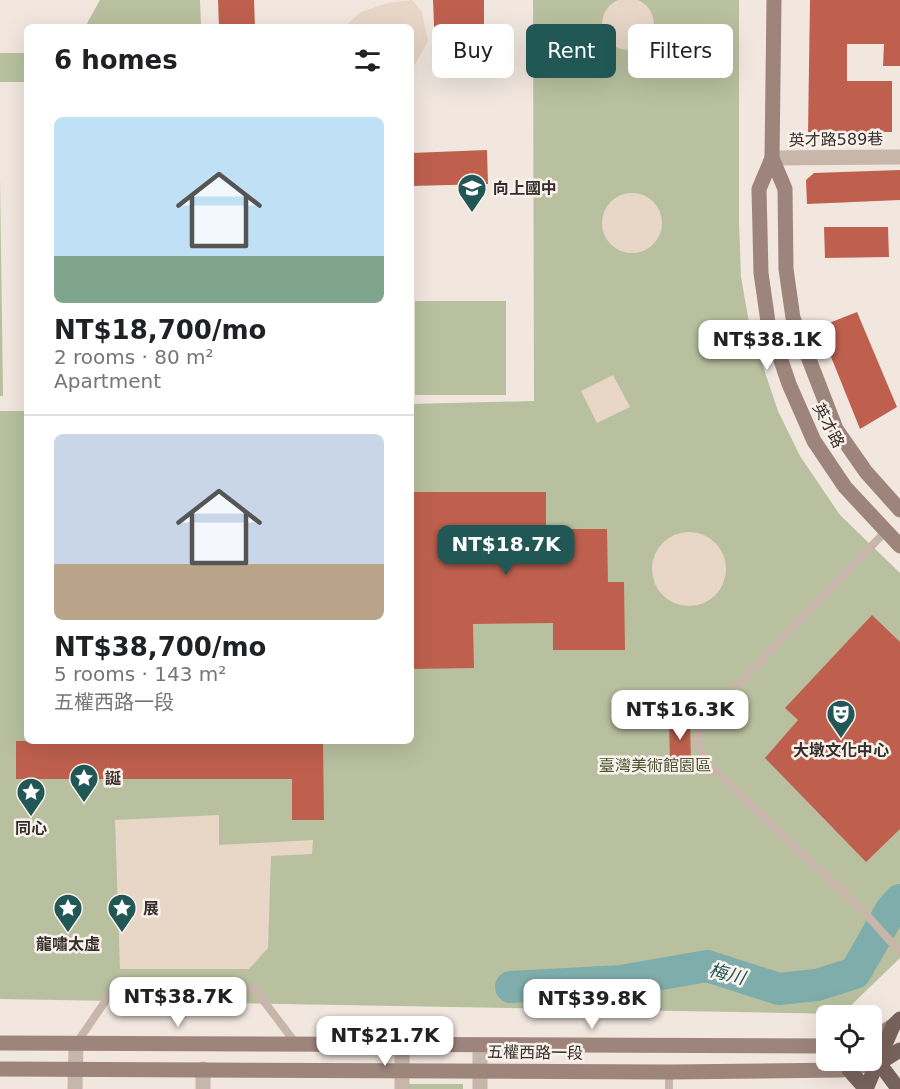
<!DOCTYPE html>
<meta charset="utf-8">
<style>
body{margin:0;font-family:"DejaVu Sans","Noto Sans TC",sans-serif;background:#f6f6f6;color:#202124;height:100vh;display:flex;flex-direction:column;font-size:22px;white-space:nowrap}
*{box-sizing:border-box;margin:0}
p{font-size:20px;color:#757577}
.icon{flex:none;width:33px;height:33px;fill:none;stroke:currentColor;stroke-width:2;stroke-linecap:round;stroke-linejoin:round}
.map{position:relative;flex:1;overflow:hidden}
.drawer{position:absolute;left:24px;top:24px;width:390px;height:720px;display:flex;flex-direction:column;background:#fff;border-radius:9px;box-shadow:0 6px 24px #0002}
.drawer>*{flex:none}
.guide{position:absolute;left:432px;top:24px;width:378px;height:54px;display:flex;gap:12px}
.buttons{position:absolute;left:816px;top:1005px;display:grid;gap:12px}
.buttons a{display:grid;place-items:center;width:66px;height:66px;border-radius:9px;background:#fff;box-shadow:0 6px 24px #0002;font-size:30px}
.price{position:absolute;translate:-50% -51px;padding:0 14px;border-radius:12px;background:#fff;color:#222;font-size:20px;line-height:39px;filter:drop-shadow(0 2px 3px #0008)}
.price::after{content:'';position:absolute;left:50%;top:36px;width:18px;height:14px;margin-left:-9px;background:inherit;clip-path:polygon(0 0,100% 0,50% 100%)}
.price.on{background:#215755;color:#fff}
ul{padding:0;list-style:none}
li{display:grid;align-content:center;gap:12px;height:318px;padding:0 30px}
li+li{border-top:2px solid #e0e0e0}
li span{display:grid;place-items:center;height:186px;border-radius:9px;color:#555}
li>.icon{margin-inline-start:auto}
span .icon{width:108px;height:108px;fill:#fffc;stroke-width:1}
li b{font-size:26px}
h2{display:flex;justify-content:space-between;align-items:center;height:72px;padding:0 30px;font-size:26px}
.tag{padding:0 21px;border-radius:9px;background:#fff;box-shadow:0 6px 24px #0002;font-size:21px;line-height:54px}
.tag.on{background:#215755;color:#fff}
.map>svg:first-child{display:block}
.green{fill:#b8c09f}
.plaza{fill:#e8d7c7}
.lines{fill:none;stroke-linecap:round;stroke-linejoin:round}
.river{stroke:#7fadab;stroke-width:32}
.building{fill:#bf604f}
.lane{stroke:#c9b6ab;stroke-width:8}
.street{stroke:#c9b6ab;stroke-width:15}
.secondary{stroke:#9d857c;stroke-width:15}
.primary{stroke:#78635c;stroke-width:15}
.labels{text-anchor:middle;stroke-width:5;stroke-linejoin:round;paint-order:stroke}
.street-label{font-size:16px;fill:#372d2a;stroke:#f9f1eb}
.poi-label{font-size:16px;font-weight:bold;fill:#372d2a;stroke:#f9f1eb;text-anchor:start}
.park-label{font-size:16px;fill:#4a542f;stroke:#f9f1eb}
.water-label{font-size:18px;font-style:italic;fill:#215755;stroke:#f9f1eb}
</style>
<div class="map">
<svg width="900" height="1089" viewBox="0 0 900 1089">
<rect width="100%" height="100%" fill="#f1e7df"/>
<!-- green -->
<g class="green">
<path d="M100,0H200L201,27H85Z"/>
<path d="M533,0H739V223L741,277L750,328L778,411L800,456L840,515L900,573V958L842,1014L0,999V411H27V741H411V404L534,401Z"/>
<rect x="0" y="53" width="27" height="29"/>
<path d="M0,176L3,396H0Z"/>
<rect x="415" y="301" width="91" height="94"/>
<rect x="404" y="1084" width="59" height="5"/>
</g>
<!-- plaza -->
<g class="plaza">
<circle cx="628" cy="24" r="26"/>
<path d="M412,0L422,12L428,41L411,72V27H344L361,12L387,3Z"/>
<circle cx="632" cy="223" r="30"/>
<path d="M613,375L630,407L597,423L581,391Z"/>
<circle cx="689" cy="569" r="37"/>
<path d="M219,815V845L313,840L312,854L271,856L268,948L249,969H120L115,820Z"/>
</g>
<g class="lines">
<!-- river -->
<path class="river" d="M511,987L621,981L707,966L779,989L817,985L855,973L891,910L900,900"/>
</g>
<!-- building -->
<g class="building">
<path d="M218,0H254L255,27H219Z"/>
<path d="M433,0H484V57L435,49Z"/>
<path d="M810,0H900V66H883L884,44H847V81H892V132H808Z"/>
<path d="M487,150L488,184L411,186V153Z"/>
<path d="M900,170V200L807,204L806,180L814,173Z"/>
<path d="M824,227H888L889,257L825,258Z"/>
<path d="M857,312L897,407L860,429L819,327Z"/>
<path d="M412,492H546V529H607L608,582H624L625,650H553V623L473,624L474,668L411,669Z"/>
<path d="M872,615L900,642V829L866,862L765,758L798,720L785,708Z"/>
<path d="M669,719H690L691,763L670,764Z"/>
<path d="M16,741H323L324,820H292V779H16Z"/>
</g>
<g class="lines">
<!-- lane -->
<g class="lane">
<path d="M885,532L700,724L696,741L709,765L865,913L900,952"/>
<path d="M76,1044L115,987L254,988L297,1045"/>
<path d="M669,1089V1072"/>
</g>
<!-- street -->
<g class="street">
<path d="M772,158L900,157"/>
<path d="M75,1089L76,1044"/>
<path d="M203,1089V1069"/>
<path d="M402,1089V1046"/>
<path d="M480,1089V1047"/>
</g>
<!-- secondary -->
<g class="secondary">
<path d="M774,0L772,158L785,189L786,269L793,318L836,429L866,472L900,510"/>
<path d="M772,158L759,189L761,273L768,322L789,384L814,441L845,487L900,546"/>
<path d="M872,1039L893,1026"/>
<path d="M0,1043L826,1046"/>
<path d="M0,1069L669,1072L842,1070L879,1063"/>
</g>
<!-- primary -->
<g class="primary">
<path d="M879,1063L897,1087"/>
<path d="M879,1063L900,1050"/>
<path d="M849,1070L866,1089"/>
<path d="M866,1089L893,1026L900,1019"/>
</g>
</g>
<!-- icons -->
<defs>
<g id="school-pin" transform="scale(1.5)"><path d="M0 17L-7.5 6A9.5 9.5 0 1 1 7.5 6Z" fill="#215755" stroke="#f9f1eb"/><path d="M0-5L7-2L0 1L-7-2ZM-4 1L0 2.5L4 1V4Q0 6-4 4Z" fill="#fff"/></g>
<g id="theatre-pin" transform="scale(1.5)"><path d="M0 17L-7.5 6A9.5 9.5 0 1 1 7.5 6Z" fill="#215755" stroke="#f9f1eb"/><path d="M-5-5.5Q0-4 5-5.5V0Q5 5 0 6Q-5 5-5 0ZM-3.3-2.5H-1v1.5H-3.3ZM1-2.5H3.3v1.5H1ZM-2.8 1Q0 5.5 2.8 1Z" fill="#fff"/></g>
<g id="sight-pin" transform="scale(1.5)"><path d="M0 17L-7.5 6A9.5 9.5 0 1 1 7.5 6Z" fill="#215755" stroke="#f9f1eb"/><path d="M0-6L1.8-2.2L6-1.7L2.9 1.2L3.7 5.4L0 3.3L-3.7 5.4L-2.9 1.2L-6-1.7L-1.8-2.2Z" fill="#fff"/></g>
</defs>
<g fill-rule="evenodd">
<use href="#school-pin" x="472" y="188"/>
<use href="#theatre-pin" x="841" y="714"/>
<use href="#sight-pin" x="84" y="778"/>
<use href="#sight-pin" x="31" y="792"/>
<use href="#sight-pin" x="68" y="908"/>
<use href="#sight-pin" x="122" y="908"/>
</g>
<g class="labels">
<!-- street labels -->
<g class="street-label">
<text transform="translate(836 139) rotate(-1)" y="6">英才路589巷</text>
<text transform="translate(829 425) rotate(62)" y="6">英才路</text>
<text transform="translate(535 1052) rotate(1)" y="6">五權西路一段</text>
</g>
<!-- poi labels -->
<g class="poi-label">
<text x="493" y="194">向上國中</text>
<text x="841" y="756" text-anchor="middle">大墩文化中心</text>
<text x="105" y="784">誕</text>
<text x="31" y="834" text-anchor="middle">同心</text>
<text x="143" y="914">展</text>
<text x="68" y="950" text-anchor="middle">龍嘯太虛</text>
</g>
<!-- park labels -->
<g class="park-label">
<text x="655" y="771">臺灣美術館園區</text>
</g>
<!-- water labels -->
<g class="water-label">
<text transform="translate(727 974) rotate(15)" y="6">梅川</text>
</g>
</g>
</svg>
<div class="buttons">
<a><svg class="icon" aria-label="locate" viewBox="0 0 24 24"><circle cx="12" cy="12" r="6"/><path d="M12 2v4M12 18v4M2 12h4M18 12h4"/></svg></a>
</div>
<b class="price" style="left:767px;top:371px">NT$38.1K</b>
<b class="price on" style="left:506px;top:576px">NT$18.7K</b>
<b class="price" style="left:680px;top:741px">NT$16.3K</b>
<b class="price" style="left:178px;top:1028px">NT$38.7K</b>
<b class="price" style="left:592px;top:1030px">NT$39.8K</b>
<b class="price" style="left:385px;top:1067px">NT$21.7K</b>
<div class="guide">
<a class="tag">Buy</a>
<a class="tag on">Rent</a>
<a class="tag">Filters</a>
</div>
<section class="drawer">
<h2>6 homes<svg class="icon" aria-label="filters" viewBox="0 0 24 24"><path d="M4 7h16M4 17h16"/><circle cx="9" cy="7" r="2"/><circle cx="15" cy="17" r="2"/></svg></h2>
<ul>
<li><span style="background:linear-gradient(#bfe0f5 75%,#7fa58c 0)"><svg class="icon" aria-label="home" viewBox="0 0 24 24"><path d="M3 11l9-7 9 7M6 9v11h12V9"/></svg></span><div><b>NT$18,700/mo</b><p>2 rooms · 80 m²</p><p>Apartment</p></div></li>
<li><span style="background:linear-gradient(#c9d6e8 70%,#b9a48a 0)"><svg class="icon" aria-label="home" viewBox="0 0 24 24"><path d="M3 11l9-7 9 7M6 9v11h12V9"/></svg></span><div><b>NT$38,700/mo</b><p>5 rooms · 143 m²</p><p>五權西路一段</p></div></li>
</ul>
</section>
</div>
